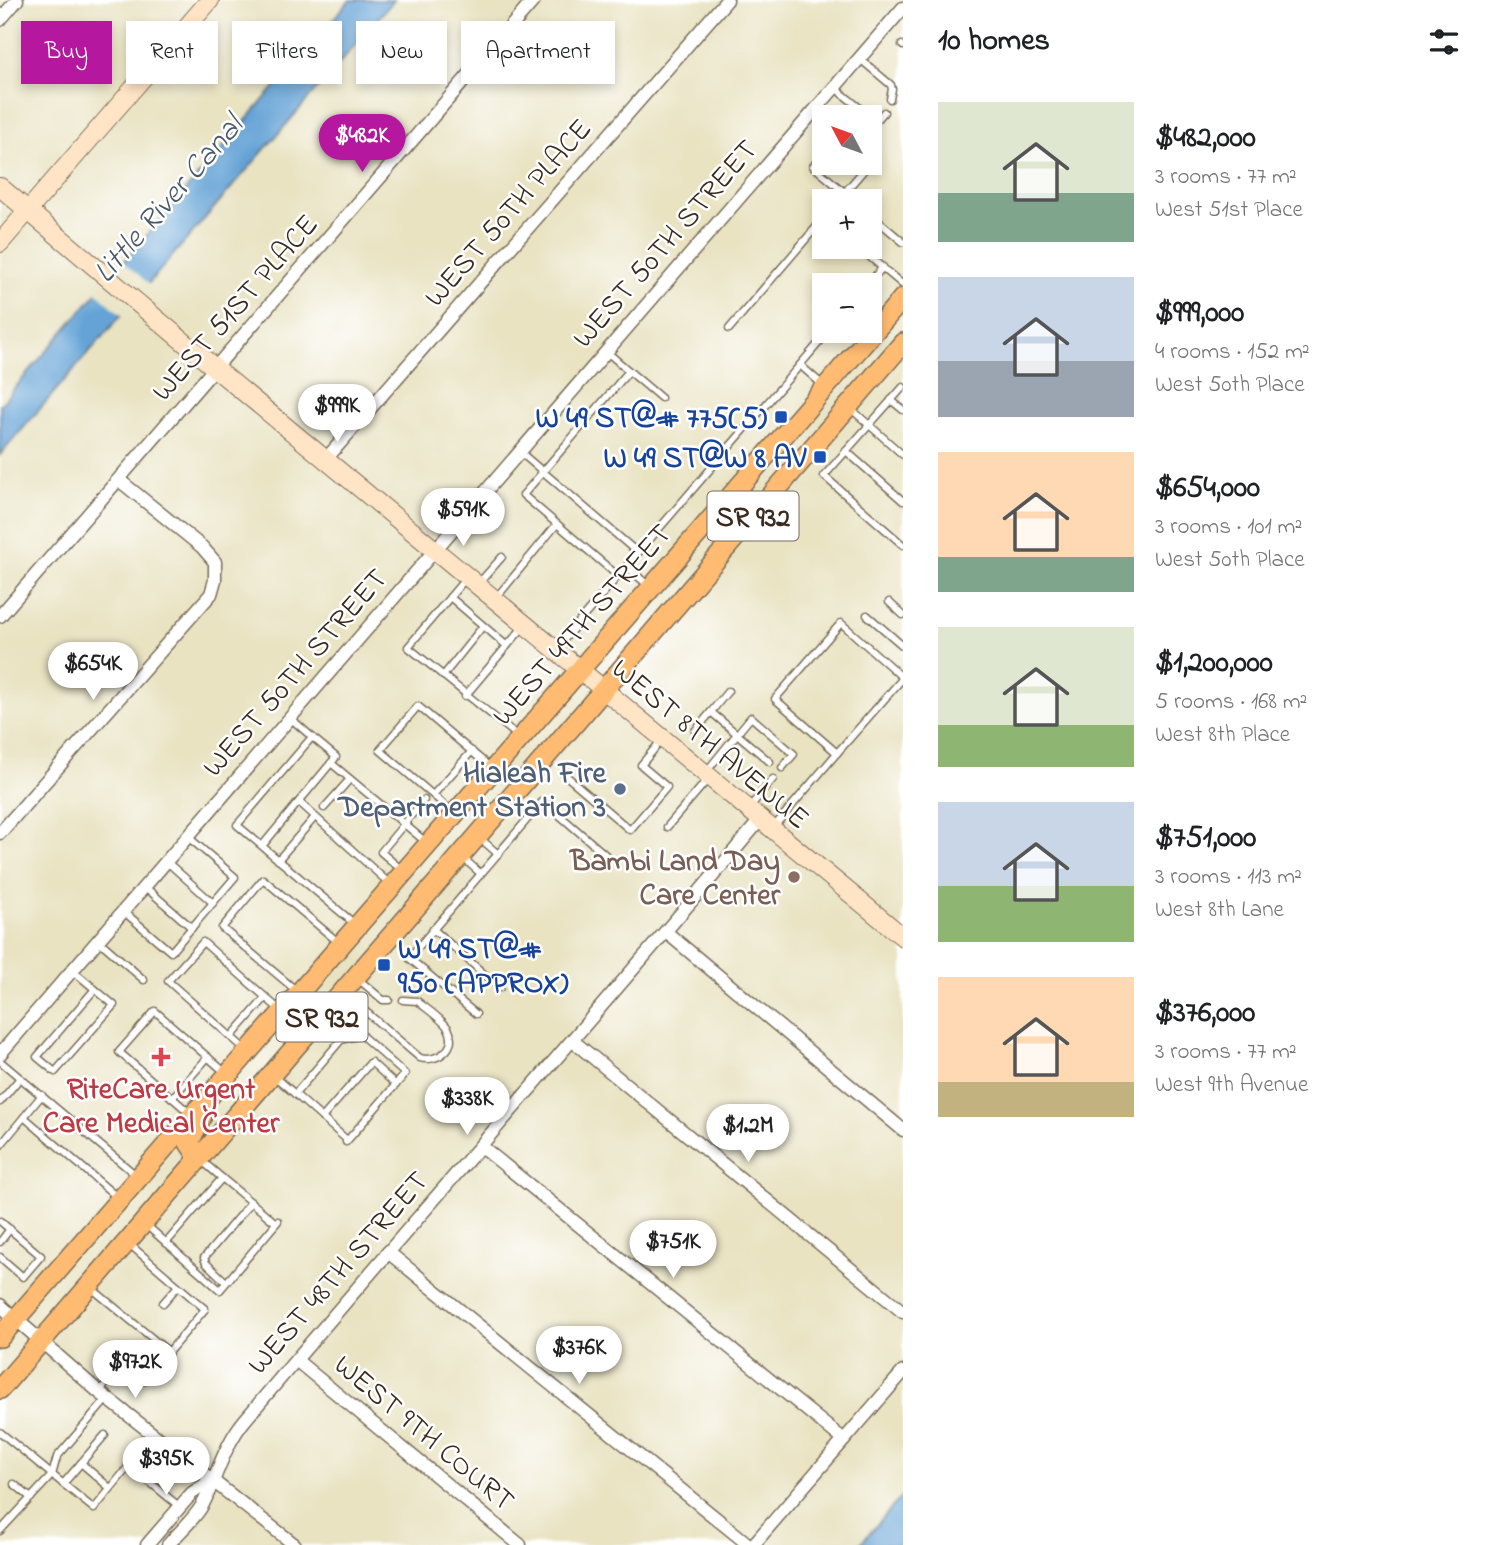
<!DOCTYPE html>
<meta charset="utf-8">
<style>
body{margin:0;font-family:"Indie Flower",sans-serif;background:#f6f6f6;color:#202124;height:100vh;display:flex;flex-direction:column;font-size:26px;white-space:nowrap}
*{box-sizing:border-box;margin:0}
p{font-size:23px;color:#757577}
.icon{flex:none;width:38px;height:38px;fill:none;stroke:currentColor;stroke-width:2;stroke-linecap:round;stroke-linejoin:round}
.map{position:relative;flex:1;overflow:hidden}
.side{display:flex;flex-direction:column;background:#fff;width:595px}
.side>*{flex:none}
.guide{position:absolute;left:21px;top:21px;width:665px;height:63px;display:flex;gap:14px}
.needle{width:46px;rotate:311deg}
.fabs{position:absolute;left:812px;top:105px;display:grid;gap:14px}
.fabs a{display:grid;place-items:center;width:70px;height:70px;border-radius:0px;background:#fff;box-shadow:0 4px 10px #0003;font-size:35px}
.price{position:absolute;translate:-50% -60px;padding:0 16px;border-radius:24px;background:#fff;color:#222;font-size:23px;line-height:46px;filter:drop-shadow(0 2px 4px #0008)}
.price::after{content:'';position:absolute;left:50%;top:42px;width:21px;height:16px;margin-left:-10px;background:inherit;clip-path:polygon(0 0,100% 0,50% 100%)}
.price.current{background:#b5179e;color:#fff}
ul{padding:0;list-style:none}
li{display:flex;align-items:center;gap:21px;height:175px;padding:0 35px}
li span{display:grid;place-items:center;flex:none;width:196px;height:140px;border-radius:0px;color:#555}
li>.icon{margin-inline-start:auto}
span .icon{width:84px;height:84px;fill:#fffc;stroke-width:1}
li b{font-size:30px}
h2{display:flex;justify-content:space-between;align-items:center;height:84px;padding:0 35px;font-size:30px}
.tag{padding:0 24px;border-radius:0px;background:#fff;box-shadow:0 4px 10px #0003;font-size:24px;line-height:63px}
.tag.current{background:#b5179e;color:#fff}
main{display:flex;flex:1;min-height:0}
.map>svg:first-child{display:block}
.water{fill:#65a3d6;stroke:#50667a;stroke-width:2}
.pier{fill:#e9e3c2}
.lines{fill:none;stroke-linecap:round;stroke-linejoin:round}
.lane-casing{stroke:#786b57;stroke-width:9}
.street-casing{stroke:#786b57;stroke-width:15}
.secondary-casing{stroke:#786b57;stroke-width:20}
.primary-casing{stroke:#786b57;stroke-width:22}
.lane{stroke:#fff;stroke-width:6}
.street{stroke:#fff;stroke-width:12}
.secondary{stroke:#ffe4c6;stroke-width:18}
.primary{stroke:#ffbb71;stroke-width:19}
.transit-dot{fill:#1a4fb4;stroke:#fff;stroke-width:2.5}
.service-dot{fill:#5c6f8a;stroke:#fff;stroke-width:2.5}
.education-dot{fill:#8d6e63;stroke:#fff;stroke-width:2.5}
.health-dot{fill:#e0444e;stroke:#fff;stroke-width:2.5}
.labels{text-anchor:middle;stroke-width:5;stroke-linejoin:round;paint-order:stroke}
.shield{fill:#fff;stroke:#766a62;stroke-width:2}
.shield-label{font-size:28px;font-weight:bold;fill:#3b2a1e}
.street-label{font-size:30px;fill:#3b2a1e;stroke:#fff}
.transit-label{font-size:30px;font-weight:bold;fill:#164399;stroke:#fff;text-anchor:end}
.service-label{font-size:30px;font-weight:bold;fill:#4e5e75;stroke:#fff;text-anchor:end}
.education-label{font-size:30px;font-weight:bold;fill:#785e54;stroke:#fff;text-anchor:end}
.health-label{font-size:30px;font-weight:bold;fill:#be3a42;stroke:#fff}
.water-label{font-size:32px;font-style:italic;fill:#4c5a68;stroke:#fff}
</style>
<main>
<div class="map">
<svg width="903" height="1545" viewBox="0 0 903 1545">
<rect width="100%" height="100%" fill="#fff"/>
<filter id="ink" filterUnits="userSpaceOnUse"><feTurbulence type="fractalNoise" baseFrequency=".0143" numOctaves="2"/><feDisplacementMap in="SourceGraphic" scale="14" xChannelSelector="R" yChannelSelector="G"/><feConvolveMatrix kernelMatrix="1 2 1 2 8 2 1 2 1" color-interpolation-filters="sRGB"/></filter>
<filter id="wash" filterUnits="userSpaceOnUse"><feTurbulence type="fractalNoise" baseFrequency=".00686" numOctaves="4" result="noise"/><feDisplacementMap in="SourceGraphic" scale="28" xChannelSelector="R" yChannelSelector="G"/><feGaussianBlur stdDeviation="1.57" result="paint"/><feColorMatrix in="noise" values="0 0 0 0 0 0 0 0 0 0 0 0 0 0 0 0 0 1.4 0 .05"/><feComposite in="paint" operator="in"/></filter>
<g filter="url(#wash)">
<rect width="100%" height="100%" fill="#e9e3c2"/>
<!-- water -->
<g class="water">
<path d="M350,0H394L0,455V405Z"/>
<path d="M903,1495V1545H859Z"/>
</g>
<!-- pier -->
<path class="pier" d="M121,259L151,286L124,317L94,290Z"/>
</g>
<g filter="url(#ink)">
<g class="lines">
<!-- lane casing -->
<g class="lane-casing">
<g id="lane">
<path d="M902,45L903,46"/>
<path d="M859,58L891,85L892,89L890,99"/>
<path d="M834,87L871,117L878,119L884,112"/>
<path d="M824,152L813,166L855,201"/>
<path d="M844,193L870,163"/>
<path d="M870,214L903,242"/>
<path d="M858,247L903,285"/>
<path d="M867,285L883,267"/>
<path d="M729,329L824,218"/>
<path d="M607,352L629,371L523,495L618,576L638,553"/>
<path d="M629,371L661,398"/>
<path d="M824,386L800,365L829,331"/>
<path d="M903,387L824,476L903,545"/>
<path d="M891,400L903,410"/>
<path d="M849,407L903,455"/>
<path d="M846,451L903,501"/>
<path d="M520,452L638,553L800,365"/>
<path d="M627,567L649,586"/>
<path d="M466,578L408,647L519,737"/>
<path d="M479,583L502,557"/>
<path d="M450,597L507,646L525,625"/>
<path d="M496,598L557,524"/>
<path d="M889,602L903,615"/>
<path d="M867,615L903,646"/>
<path d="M556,649L618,576"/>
<path d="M443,676L483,626"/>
<path d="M903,678L841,623L775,699L837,753L903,678"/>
<path d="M465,696L507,646"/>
<path d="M289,717L312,737"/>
<path d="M695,731L711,712"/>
<path d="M770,762L737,734L751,717L794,754L782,768"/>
<path d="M331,763L427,843"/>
<path d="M706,772L737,734L711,712L728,691"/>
<path d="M564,774L630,830L667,787L641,765L661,741"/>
<path d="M433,795L472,751"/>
<path d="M299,802L391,885"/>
<path d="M324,808L350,779"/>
<path d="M749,808L773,779"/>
<path d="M454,813L380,750L418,706L491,768"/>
<path d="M667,827L708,779"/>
<path d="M772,829L837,753"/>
<path d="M481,839L498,854"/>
<path d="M262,846L336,757L312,737L237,825L356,925"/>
<path d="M462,857L480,873"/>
<path d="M278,860L315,817"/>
<path d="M166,861L213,903"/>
<path d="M403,871L381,852L424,800"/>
<path d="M144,886L192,928"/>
<path d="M123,911L171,952L235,877L187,836"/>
<path d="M433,929L500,988"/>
<path d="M98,940L144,980"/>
<path d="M72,970L114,1005L55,1072L37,1057L95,989"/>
<path d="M357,978L383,1000H389"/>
<path d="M298,992L222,928L263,879L338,942"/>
<path d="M344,993L420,1058C437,1063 459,1048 448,1028C441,1018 427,1009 417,1001L403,1000"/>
<path d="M333,1010L405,1074L346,1142"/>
<path d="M476,1014L409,958L543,801L608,857"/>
<path d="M328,1015L339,1027L341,1040"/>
<path d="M231,1037L266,997"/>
<path d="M247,1051L168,981L203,942L281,1011"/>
<path d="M0,1061L137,1176"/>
<path d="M273,1075L295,1094L341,1040L362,1035"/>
<path d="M295,1094L347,1140"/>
<path d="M172,1098L208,1057"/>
<path d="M0,1102L20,1078"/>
<path d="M192,1115L119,1052L155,1011L227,1074"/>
<path d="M24,1117L118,1198"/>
<path d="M322,1118L371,1062L396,1085"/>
<path d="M0,1146L42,1095"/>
<path d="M222,1178L276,1223"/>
<path d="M0,1221L41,1256L23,1277L0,1257"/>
<path d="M145,1224L220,1290L278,1221"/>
<path d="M0,1242L10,1229"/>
<path d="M166,1243L222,1178L201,1160"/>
<path d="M226,1282L206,1263L204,1258L251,1202"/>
<path d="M90,1287L169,1352"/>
<path d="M163,1303L178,1286"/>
<path d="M99,1392L124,1363L144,1381L205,1309L128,1243"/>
<path d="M0,1432L94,1509L154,1435"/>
<path d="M81,1463L110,1488"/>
<path d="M129,1465L180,1507"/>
<path d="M14,1484L31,1498"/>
<path d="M63,1484L105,1435"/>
<path d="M0,1531L52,1475L57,1457L107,1399"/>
</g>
</g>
<!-- street casing -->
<g class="street-casing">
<g id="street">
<path d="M0,20L17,0"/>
<path d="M326,459L727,0"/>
<path d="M0,616L534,0"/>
<path d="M0,833L211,594L215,580V562L202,547L119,480"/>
<path d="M666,932L903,1130"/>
<path d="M573,1041L903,1312"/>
<path d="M0,1054L903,8"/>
<path d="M481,1146L844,1440"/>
<path d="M388,1252L749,1545"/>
<path d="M0,1305L99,1392L295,1545"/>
<path d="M296,1360L520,1545"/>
<path d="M147,1545L192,1493L212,1480"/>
<path d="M168,1545C179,1532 198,1516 205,1500C217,1474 226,1442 245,1420C415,1218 591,1022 760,820"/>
<path d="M753,1545L903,1372"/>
</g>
</g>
<!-- secondary casing -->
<g class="secondary-casing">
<g id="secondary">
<path d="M0,187L216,369L903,937"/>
<path d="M0,243L210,0"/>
</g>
</g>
<!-- primary casing -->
<g class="primary-casing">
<g id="primary">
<path d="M199,1158L189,1143L202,1116"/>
<path d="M0,1337L903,298"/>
<path d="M0,1389L903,343"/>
</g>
</g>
<!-- lane -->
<use href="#lane" class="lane"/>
<!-- street -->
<use href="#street" class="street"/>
<!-- secondary -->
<use href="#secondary" class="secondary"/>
<!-- primary -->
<use href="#primary" class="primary"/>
</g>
</g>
<!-- markers -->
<g class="transit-dot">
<rect x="774" y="410" width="14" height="14" rx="3.5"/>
<rect x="813" y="450" width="14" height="14" rx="3.5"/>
<rect x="377" y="958" width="14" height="14" rx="3.5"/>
</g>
<circle class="service-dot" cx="620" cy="789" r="7"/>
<circle class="education-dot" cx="794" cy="877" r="7"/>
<path class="health-dot" d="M157.5 1046.5h7v7h7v7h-7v7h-7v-7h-7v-7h7z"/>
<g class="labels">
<!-- shield labels -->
<g class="shield">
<rect x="707.5" y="491.5" width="91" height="49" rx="5"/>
<rect x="276.5" y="992.5" width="91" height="49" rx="5"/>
</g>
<g class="shield-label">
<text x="753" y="526">SR 932</text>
<text x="322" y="1027">SR 932</text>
</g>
<!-- street labels -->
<g class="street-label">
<text transform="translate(507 212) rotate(-49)" y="10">WEST 50TH PLACE</text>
<text transform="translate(664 243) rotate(-49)" y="10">WEST 50TH STREET</text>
<text transform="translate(234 307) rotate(-49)" y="10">WEST 51ST PLACE</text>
<text transform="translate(581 624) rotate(-49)" y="10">WEST 49TH STREET</text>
<text transform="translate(294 672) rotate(-49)" y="10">WEST 50TH STREET</text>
<text transform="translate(711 743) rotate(40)" y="10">WEST 8TH AVENUE</text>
<text transform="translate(337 1272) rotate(-49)" y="10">WEST 48TH STREET</text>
<text transform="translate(425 1432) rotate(40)" y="10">WEST 9TH COURT</text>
</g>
<!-- transit labels -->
<g class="transit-label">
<text x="767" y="427">W 49 ST@# 775(5)</text>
<text x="806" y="467">W 49 ST@W 8 AV</text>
<text x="398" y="958" text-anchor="start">W 49 ST@#<tspan x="398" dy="34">950 (APPROX)</tspan></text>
</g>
<!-- service labels -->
<g class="service-label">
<text x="606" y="782">Hialeah Fire<tspan x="606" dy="34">Department Station 3</tspan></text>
</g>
<!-- education labels -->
<g class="education-label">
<text x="780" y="870">Bambi Land Day<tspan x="780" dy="34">Care Center</tspan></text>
</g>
<!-- health labels -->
<g class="health-label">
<text x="161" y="1098">RiteCare Urgent<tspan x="161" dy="34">Care Medical Center</tspan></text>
</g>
<!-- water labels -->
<g class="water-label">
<text transform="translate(167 198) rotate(-49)" y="11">Little River Canal</text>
</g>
</g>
</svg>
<div class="fabs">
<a><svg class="needle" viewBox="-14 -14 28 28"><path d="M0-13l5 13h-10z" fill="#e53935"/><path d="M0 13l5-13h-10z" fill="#757577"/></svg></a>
<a>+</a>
<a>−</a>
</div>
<b class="price current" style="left:362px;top:174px">$482K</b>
<b class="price" style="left:337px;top:444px">$999K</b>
<b class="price" style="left:463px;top:548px">$591K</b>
<b class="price" style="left:93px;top:702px">$654K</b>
<b class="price" style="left:467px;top:1137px">$338K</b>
<b class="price" style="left:748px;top:1164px">$1.2M</b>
<b class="price" style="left:673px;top:1280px">$751K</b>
<b class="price" style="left:579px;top:1386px">$376K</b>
<b class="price" style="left:135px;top:1400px">$972K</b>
<b class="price" style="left:166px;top:1497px">$395K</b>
<div class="guide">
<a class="tag current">Buy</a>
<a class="tag">Rent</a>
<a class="tag">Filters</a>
<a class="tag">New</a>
<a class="tag">Apartment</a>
</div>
</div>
<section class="side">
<h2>10 homes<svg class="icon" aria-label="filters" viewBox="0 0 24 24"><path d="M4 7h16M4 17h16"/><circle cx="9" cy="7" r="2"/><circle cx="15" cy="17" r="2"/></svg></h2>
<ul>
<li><span style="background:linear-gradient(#dfe7d0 65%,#7fa58c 0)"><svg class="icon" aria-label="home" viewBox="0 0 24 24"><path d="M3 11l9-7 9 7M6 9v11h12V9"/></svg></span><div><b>$482,000</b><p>3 rooms · 77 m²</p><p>West 51st Place</p></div></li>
<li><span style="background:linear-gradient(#c9d6e8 60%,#9aa5b1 0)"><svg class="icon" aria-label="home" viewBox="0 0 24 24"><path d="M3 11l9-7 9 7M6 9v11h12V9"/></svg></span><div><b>$999,000</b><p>4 rooms · 152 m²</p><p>West 50th Place</p></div></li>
<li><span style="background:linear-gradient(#ffd9b3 75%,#7fa58c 0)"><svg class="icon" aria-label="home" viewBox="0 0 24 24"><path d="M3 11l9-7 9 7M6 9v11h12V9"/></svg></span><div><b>$654,000</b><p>3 rooms · 101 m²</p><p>West 50th Place</p></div></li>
<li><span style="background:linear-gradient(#dfe7d0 70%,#8fb573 0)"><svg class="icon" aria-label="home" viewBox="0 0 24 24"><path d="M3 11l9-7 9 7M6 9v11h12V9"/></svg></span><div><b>$1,200,000</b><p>5 rooms · 168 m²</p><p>West 8th Place</p></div></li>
<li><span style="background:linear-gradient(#c9d6e8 60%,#8fb573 0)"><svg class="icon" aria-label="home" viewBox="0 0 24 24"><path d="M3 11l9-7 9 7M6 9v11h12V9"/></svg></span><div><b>$751,000</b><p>3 rooms · 113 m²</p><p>West 8th Lane</p></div></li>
<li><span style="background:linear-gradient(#ffd9b3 75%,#c2b280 0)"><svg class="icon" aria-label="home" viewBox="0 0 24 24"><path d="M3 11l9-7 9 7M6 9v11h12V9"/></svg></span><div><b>$376,000</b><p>3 rooms · 77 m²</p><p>West 9th Avenue</p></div></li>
</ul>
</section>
</main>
